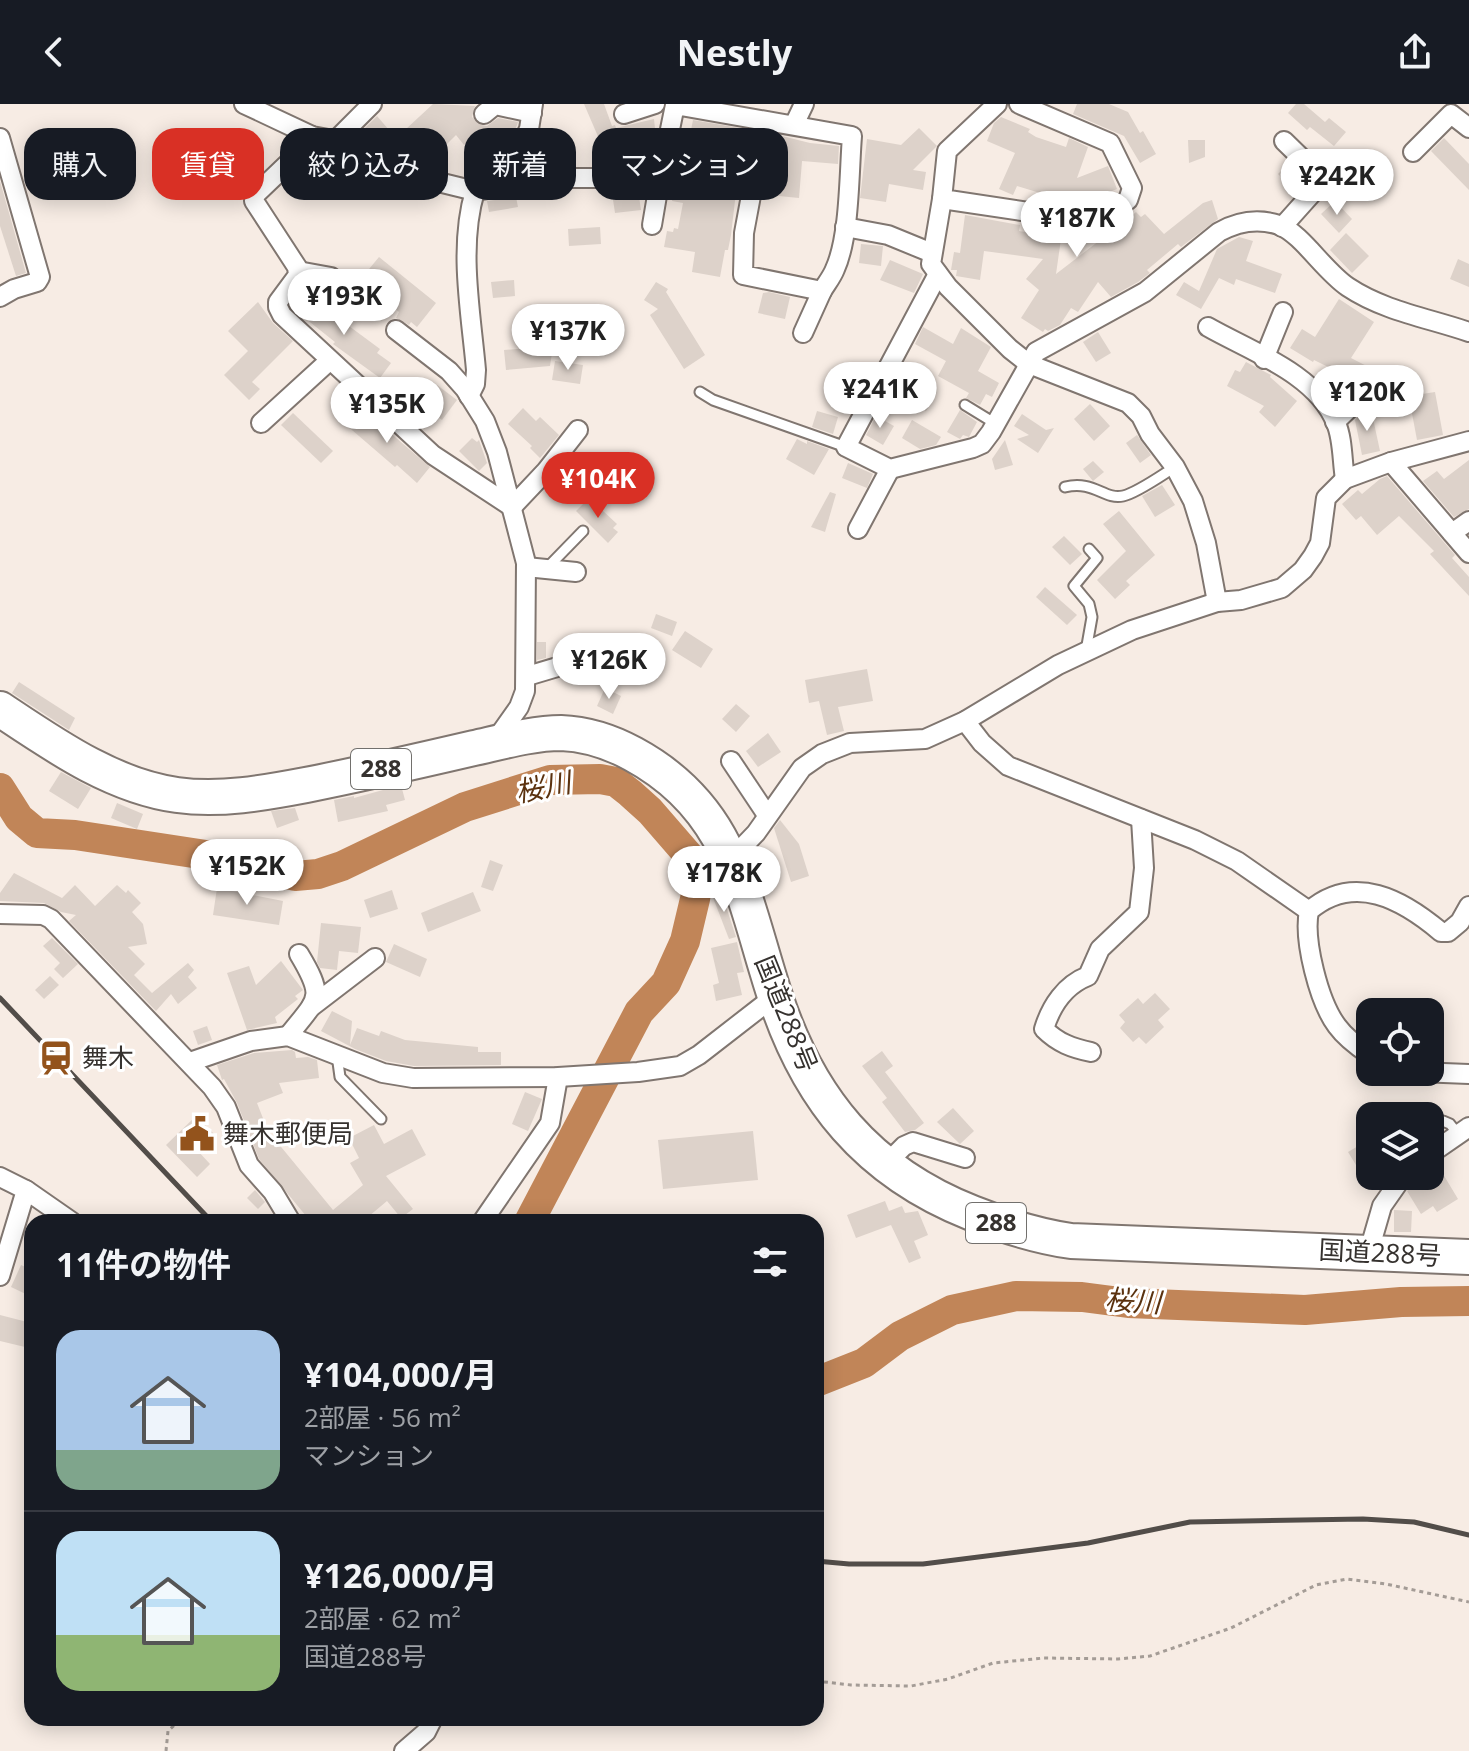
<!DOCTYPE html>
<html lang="ja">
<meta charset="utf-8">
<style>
body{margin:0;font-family:"Open Sans","Noto Sans JP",sans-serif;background:#20242c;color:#f1f3f6;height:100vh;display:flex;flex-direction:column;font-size:30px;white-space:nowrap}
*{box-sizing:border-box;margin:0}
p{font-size:26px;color:#9ea1a6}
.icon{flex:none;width:44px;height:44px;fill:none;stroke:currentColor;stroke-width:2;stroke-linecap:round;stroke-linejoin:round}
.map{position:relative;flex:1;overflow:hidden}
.panel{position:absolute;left:24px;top:1110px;width:800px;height:512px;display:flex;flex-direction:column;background:#171b24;border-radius:24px;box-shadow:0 4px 20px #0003}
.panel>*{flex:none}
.guide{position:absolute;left:24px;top:24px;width:800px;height:72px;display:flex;gap:16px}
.tools{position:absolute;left:1356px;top:894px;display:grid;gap:16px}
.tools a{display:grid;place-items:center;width:88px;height:88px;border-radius:16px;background:#171b24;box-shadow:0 4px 20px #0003;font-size:40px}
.price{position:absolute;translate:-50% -68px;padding:0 18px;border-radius:28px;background:#fff;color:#222;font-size:26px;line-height:52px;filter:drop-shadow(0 2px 4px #0008)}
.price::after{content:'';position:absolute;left:50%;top:48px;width:24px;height:18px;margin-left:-12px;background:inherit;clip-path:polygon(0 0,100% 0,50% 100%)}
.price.active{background:#d93025;color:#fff}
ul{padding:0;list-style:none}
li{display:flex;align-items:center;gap:24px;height:200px;padding:0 32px}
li+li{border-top:2px solid #363941}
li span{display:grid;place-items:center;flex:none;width:224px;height:160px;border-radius:24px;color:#555}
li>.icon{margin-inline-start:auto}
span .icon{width:96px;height:96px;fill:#fffc;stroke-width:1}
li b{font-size:34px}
h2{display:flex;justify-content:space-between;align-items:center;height:96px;padding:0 32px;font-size:34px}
.tag{padding:0 28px;border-radius:24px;background:#171b24;box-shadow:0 4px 20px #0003;font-size:28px;line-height:72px}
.tag.active{background:#d93025;color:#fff}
header{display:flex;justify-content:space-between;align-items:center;height:104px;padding:0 32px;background:#171b24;font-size:36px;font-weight:700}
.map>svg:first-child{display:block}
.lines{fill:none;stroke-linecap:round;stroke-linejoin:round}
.river{stroke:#c18558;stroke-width:30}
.building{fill:#ddd2ca}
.lane-casing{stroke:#807670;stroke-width:13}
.street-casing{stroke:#807670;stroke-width:22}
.highway-casing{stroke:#807670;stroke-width:38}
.path{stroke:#a49c96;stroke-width:3;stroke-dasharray:4 4;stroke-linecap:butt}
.lane{stroke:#fff;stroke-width:9}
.street{stroke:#fff;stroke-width:18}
.highway{stroke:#fff;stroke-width:34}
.rail{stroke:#524d49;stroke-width:5}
.labels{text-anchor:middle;stroke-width:6;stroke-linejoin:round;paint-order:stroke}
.shield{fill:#fff;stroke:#72706d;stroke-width:2}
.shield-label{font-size:24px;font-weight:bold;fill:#36322f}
.street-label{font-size:26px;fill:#36322f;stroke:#fff}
.poi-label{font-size:26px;fill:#36322f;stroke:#fff;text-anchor:start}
.water-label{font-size:28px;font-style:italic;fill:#5a310e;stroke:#fff}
</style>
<header><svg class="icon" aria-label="back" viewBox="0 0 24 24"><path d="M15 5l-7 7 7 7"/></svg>Nestly<svg class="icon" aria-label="share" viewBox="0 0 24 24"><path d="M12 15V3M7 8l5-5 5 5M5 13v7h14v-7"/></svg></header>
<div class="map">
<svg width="1469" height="1647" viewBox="0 0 1469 1647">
<rect width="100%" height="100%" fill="#f7ece4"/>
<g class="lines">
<!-- river -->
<g class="river">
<path d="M0,684L19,714L37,729L75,731L206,751L295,772L318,770L342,762L465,703L550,676L600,675L616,678L630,689L650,707L689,752L697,783L695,795L685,837L666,879L639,908L529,1118"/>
<path d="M816,1278L864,1259L900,1232L952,1206L1016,1192L1082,1193L1128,1199L1305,1206L1401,1198L1469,1197"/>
</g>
</g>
<!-- building -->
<g class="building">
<path d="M433,0L475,2L472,13L481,21L487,22L498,14L518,18L517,21L512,32L482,25L486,30L473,41L469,37L464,41L456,31L440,47L427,34L421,40L406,25Z"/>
<path d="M584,0H604L612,22L615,21L616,24L654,15L656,34L636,38L606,51Z"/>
<path d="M1077,0H1109L1128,8L1140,29L1143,27L1156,50L1140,59L1124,32L1073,10Z"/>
<path d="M1296,0H1304L1325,18L1329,14L1346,28L1334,42L1310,23L1307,26L1288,9Z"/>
<path d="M377,12L389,26L379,35L365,24Z"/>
<path d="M1001,13L1030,25L1028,28L1036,33L1066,43L1069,34L1088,43L1077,74L1108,62L1117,85L1102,91L1085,109L1073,99L1017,82L1013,91L999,85L1015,49L987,37L994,19Z"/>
<path d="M693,16L751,26L746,52L736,50L732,87L736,88L731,131L728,146H725L720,173L692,168L695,148L664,143L667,127L673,128L674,124L678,125L683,99L672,97L680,51H686Z"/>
<path d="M919,24L937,42L913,66L926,68L923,86L889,80L886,98L860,94L867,35L901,41Z"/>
<path d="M782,32L810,39L839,42L838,60L802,57L799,94L769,91L772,68H774Z"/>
<path d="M1444,34L1469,60V86L1431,47Z"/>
<path d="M1188,36H1205V53L1189,59Z"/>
<path d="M347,53L401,79L396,92L361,75L356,85L339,76L327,89L310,74L321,62L328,67L335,60L338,63Z"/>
<path d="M1289,59L1307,77L1297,89L1278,70Z"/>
<path d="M0,77L26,169L16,172L0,122Z"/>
<path d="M638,86L641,106L615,109L612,89Z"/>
<path d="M516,93L518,103L489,108L487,97Z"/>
<path d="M1212,96L1218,115L1181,143L1178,140L1147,166L1150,169L1138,178L1111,193L1098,178L1078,208L1071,204L1060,221L1048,227L1045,225L1043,228L1021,214L1039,186L1026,175L1043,155L984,147L980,176L956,172L957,166H951L954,148L960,149L965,111L1020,121L1019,127L1055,133L1054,138L1061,135L1056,170L1108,130L1110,132L1136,108L1141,113L1145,110L1164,130L1203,99Z"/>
<path d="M1335,97L1352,115L1339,129L1321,110Z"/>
<path d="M600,123L601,140L569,142L568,125Z"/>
<path d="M1346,129L1369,152L1352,169L1330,146Z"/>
<path d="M1239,133L1253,137L1246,157L1282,170L1275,189L1236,175L1234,181L1219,174L1201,205L1176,191L1184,178L1199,187L1217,145Z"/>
<path d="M861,140L883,142L881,162L859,159Z"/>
<path d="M379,153L436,199L417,223L411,218L409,221L396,214L399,208L360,176Z"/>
<path d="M1458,155L1469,160V183L1450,175Z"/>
<path d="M890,156L923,170L914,189L880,176Z"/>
<path d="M514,176L515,192L493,194L491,178Z"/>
<path d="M656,178L668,185L666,188L705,251L684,265L650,211L658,205L644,196Z"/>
<path d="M769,188L790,193L785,215L758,209L763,189Z"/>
<path d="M307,191L380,245L377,249L391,259L380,274L333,240L335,238L296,207Z"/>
<path d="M1339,195L1374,218L1351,254L1388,273L1379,288L1314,256L1313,258L1290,244L1302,225L1315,233Z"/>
<path d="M258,198L273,219L293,237L252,278L260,285L249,296L224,271L248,247L228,227Z"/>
<path d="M923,223L953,240L961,224L991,243L978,267L999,279L992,293L986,290L980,301L966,294L969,289L938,272L946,257L915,240Z"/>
<path d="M1098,228L1111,249L1096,258L1083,238Z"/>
<path d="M529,244L530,246L552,249L550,262L506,266L504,246Z"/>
<path d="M555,257L583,261L580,280L552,276Z"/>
<path d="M1246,258L1271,271L1270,273L1297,297L1275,323L1259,308L1264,302L1227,282L1235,266L1240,268Z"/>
<path d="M901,268L937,288L926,307L890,287Z"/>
<path d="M423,278L430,282L433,278L457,296L442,316L418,298L422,293L416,289Z"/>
<path d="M1435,288L1443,331L1417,336L1411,304L1418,303L1416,291Z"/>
<path d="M1090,300L1110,322L1094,337L1074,315Z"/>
<path d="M360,303L430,363L417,379L397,361L395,363L345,320Z"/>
<path d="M523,304L536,317L540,313L559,331L540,354L530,344L532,342L508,320Z"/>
<path d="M1371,305L1380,347L1362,351L1355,316L1365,306Z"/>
<path d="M960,306L977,318L969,333L963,331L960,335L947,328Z"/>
<path d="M817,307L838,313L833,330L812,323Z"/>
<path d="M293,309L333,347L321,359L281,321Z"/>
<path d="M1022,310L1046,326L1054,324L1038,349L1017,335L1029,331L1014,322Z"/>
<path d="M876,312L894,322L883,341L866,331Z"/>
<path d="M912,316L941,333L936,341L920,345L902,334Z"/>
<path d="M1137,331L1151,351L1140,359L1126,339Z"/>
<path d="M472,334L477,338L479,336L487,359L479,367L459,347Z"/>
<path d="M797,335L807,340V337L829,345L814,371L786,355Z"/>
<path d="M1005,336L1013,361L995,366L992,355Z"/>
<path d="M575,349L598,366L592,373L598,378L589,390L560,368Z"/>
<path d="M1469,356V405L1454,413L1423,377L1437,367L1444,375Z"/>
<path d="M1093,357L1104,368L1093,377L1083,365Z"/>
<path d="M848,359L873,370L867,384L842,374Z"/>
<path d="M1387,372L1455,451L1452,454L1469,473V492L1430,450L1434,447L1399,412L1377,431L1361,412L1356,416L1342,400L1358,386L1362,390L1380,375Z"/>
<path d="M1162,381L1175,401L1155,413L1142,392Z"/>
<path d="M830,388L836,390L825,428L811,423Z"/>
<path d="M589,394L617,420L613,424L618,428L608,439L576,407Z"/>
<path d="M1119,407L1155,451L1126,477L1130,481L1115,495L1097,476L1126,447L1103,420Z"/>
<path d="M1064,432L1082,450L1070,461L1052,443Z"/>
<path d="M1045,483L1077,511L1067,521L1036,493Z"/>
<path d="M656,510L677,518L672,532L651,524Z"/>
<path d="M685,527L713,545L701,564L672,546Z"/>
<path d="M537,538H546V554L537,556Z"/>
<path d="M867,565L873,597L838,603L844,627L827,631L819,597L809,599L805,576Z"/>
<path d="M19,578L75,614L69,626L12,589Z"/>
<path d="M605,584L621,592L613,610L597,602Z"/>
<path d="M736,600L750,612L736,628L722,615Z"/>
<path d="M768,629L781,648L758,663L746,647Z"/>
<path d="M61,668L91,684L78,705L49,687Z"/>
<path d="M401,681L405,696L386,701L388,707L338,718L334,696L354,692V694Z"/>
<path d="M117,699L143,710L137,725L111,714Z"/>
<path d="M295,704L299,716L277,724L271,707Z"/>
<path d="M780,716L799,740L809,772L791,778L774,724Z"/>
<path d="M490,756L503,761L493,787L481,783Z"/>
<path d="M14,769L62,794L75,781L95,802L117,781L126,789L128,786L141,799L132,808L143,820L147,840L128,843L145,860L134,871L152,889L188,859L194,866L188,873L197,884L178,900L171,890L156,907L69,817L76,811L61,808L44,799L0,797V789Z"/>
<path d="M217,784L283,797L279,821L213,811Z"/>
<path d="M392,786L398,805L370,814L364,796Z"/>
<path d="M721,787L736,833L729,835L712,791Z"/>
<path d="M473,788L481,807L428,828L421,809Z"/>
<path d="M321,819L361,823L358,849L339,847L337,866L320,864L317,858Z"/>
<path d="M52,834L78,860L63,874L54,865L60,859L43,842Z"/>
<path d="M737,838L744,868L737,869L742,891L716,897L713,881L719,879L711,844Z"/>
<path d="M394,840L427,855L420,873L386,858Z"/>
<path d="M281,857L303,886L295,892L298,895L275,913L277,919L247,926L227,869L249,862L256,881Z"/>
<path d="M50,872L59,881L44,895L35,886Z"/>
<path d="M1155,889L1170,905L1158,916L1164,923L1146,940L1139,933L1133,938L1120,924L1125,918L1119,911L1138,894L1143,900Z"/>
<path d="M332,907L352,917L350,941L357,924L379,932L381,927L405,936L478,943V948H501V961L414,962L386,957L355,945L321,927Z"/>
<path d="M207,922L212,936L198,941L193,927Z"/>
<path d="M292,946L295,948L296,954L308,953L317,956L319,974L279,979L283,989L257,999L268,1027L333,1106L363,1081L350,1059L359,1054L349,1034L374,1021L384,1040L412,1025L426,1051L386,1072L413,1105L401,1114L387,1097L362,1118H311L259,1055L237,999L224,975L222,976L217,961L254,949Z"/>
<path d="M882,947L893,962L885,968L924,1019L915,1026L905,1028L882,998L887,994L862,962Z"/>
<path d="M525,988L542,995L528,1027L512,1020Z"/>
<path d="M953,1004L974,1027L960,1040L937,1018Z"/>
<path d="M196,1012L214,1030L197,1046L210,1060L197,1073L166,1041Z"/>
<path d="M753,1027L758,1076L663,1085L658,1036Z"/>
<path d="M1370,1035V1053L1356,1061L1348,1048Z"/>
<path d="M1440,1065L1458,1095L1437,1108L1433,1102L1421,1110L1407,1087Z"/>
<path d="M255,1086L265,1098L258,1105L247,1094Z"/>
<path d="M885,1097L889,1107L902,1102L905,1109L918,1107L928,1131L914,1137L921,1154L909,1159L891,1121L856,1134L847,1111Z"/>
<path d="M1394,1106L1412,1107L1411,1128H1394Z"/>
<path d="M21,1161L32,1166V1193L11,1183Z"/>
<path d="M0,1211L31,1219L25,1243L0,1237Z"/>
</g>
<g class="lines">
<!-- lane casing -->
<g class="lane-casing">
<g id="lane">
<path d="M512,65L555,53"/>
<path d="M415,70L431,49"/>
<path d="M700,288L713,296L846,343"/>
<path d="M965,301L996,320"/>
<path d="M1065,383C1094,376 1104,396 1123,392C1137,389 1162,371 1175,363"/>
<path d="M546,465L583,427"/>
<path d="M1086,547L1092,513L1089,500L1074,482L1097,454L1089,445"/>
<path d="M337,951L340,973L381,1015"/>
<path d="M1430,1024L1443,1017L1450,1020L1458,1030"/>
</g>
</g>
<!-- street casing -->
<g class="street-casing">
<g id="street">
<path d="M244,0L312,32L355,40L382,49L426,75L475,87L559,74H660L675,1L852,32C849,69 850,132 835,165C832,173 826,180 822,187L743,171L744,129L765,17"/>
<path d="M997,0L947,47L942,95L1035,109L1076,129L1128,96L1132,84L1110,39L1019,0"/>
<path d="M484,10L495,1L532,9"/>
<path d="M624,10L655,0"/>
<path d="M794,21L804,0"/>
<path d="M312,32L302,46L255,91L254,97L297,163L298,171L278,198V203L282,211L433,351L512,403L546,367L578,326"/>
<path d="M0,34L40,173L37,178L14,185L0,193"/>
<path d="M335,37L372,0"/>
<path d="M1413,48L1451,10L1469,24"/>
<path d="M942,95L931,160L948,183L1010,245L1029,260L1128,299L1141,312L1150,330L1175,363L1193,397L1206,439L1217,498"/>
<path d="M652,121L660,74"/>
<path d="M845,123L888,131L932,149"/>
<path d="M1282,123L1324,76L1284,37"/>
<path d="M298,167L331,173"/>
<path d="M938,170L846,343L890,365L973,344L982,340L991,328L1036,248L1145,188L1219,128C1237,118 1258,114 1279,121C1302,130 1324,167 1348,183C1384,207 1428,214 1469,228"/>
<path d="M1208,223C1250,247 1317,270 1336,319C1343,335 1342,357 1345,375"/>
<path d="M396,226L449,267L465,285L485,317L497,348L526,459L525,587L519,603L495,637"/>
<path d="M803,229L822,187"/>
<path d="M1264,255L1283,208"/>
<path d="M469,292L475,280L476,266C471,209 458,143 475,87L509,66L529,25L533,0"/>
<path d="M1335,318L1358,296"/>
<path d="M261,319L329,257"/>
<path d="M1391,358L1469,449"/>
<path d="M858,425L890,365"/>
<path d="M1452,429L1469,417"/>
<path d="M526,463L576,468"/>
<path d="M527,572L631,541"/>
<path d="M965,617L982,639L1008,662L1195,736L1237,757L1309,807"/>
<path d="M731,657L767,711"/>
<path d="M732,754L756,729L802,664L822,650L850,639L925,635L965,617L1058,561L1132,526L1217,498L1241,496L1282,484L1303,466L1313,452L1320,439L1326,394L1345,375L1391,358L1469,337"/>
<path d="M0,810L43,811L51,815L212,983L226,1003L249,1061L273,1088L291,1118"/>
<path d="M311,903L375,854"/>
<path d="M288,932C318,894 326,895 299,850"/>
<path d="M1091,948C1072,944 1058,939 1044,925C1051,902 1065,881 1088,872L1100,845L1139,808L1144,764L1141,715"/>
<path d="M1370,951C1358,943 1345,933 1337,922C1319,898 1303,836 1309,807C1354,768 1403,796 1441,828H1448L1460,818L1469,802"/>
<path d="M190,958L251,937L288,932L383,969L413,974L558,973L638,968L680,962L699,951L775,892"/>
<path d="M1418,968L1469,970"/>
<path d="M1430,1050L1469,1023"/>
<path d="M885,1061L904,1042L913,1038L965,1054"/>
<path d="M0,1073L26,1086L0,1172"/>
<path d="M26,1086L72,1118"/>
<path d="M482,1118L550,1019L558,973"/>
<path d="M1369,1147L1382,1102L1403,1072"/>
<path d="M404,1647L426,1628L433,1614"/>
</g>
</g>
<!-- highway casing -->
<g class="highway-casing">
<path id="highway" d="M0,605C54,641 112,682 177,691C220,697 264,689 306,681C362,670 418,657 474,644C501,638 533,629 561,629C586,630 611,638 633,650C733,704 742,790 774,889C808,995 868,1068 972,1109C1005,1122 1036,1132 1071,1137L1469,1153"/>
</g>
<!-- path -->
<g class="path">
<path d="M816,1577L851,1581L911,1582L948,1575L993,1559L1044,1554L1118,1555L1150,1552L1231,1524L1316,1481L1347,1475L1386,1480L1469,1498"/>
<path d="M166,1647L168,1627L182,1614"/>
</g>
<!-- lane -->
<use href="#lane" class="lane"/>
<!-- street -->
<use href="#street" class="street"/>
<!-- highway -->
<use href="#highway" class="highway"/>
<!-- rail -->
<g class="rail">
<path d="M0,894L212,1118"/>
<path d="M816,1457L849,1460H923L1088,1439L1190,1418L1363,1415L1414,1418L1469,1431"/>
</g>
</g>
<!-- icons -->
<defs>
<g id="station-bare" transform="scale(2.76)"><path d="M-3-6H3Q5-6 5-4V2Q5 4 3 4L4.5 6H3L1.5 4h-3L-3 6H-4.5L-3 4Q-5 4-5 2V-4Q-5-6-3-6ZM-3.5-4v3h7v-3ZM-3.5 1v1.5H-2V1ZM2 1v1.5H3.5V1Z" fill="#93531c" stroke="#fff" stroke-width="2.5" paint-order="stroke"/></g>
<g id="civic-bare" transform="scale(2.76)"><path d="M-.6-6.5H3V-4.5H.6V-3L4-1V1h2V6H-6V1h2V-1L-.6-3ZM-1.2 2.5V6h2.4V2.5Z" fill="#93531c" stroke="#fff" stroke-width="2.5" paint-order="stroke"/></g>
</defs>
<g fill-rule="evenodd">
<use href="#station-bare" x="56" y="954"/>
<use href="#civic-bare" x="197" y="1030"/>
</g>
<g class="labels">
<!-- shield labels -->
<g class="shield">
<rect x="351" y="645" width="60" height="40" rx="6"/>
<rect x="966" y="1099" width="60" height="40" rx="6"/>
</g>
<g class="shield-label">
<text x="381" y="673">288</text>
<text x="996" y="1127">288</text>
</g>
<!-- street labels -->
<g class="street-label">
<text transform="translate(786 910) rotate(68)" y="9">国道288号</text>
<text transform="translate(1380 1149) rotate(3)" y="9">国道288号</text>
</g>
<!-- poi labels -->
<g class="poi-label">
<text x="82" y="963">舞木</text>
<text x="223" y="1039">舞木郵便局</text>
</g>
<!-- water labels -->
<g class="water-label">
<text transform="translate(543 683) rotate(-11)" y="10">桜川</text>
<text transform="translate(1133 1197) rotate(3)" y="10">桜川</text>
</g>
</g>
</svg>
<div class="tools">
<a><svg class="icon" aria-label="locate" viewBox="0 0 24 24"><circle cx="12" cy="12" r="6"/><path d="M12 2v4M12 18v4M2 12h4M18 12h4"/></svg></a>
<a><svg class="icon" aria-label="layers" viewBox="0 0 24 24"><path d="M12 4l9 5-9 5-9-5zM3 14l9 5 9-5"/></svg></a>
</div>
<b class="price" style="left:1337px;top:113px">¥242K</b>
<b class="price" style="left:1077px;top:155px">¥187K</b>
<b class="price" style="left:344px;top:233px">¥193K</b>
<b class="price" style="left:568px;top:268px">¥137K</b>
<b class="price" style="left:880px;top:326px">¥241K</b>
<b class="price" style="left:1367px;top:329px">¥120K</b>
<b class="price" style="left:387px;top:341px">¥135K</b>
<b class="price active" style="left:598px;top:416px">¥104K</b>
<b class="price" style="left:609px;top:597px">¥126K</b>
<b class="price" style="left:247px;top:803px">¥152K</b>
<b class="price" style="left:724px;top:810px">¥178K</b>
<div class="guide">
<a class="tag">購入</a>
<a class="tag active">賃貸</a>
<a class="tag">絞り込み</a>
<a class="tag">新着</a>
<a class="tag">マンション</a>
</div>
<section class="panel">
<h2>11件の物件<svg class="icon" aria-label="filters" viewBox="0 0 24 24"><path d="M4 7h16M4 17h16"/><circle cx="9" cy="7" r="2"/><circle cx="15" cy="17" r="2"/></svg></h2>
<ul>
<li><span style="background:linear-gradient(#a9c7e8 75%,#7fa58c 0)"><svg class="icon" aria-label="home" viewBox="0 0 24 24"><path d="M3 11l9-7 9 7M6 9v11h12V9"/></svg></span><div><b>¥104,000/月</b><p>2部屋 · 56 m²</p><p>マンション</p></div></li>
<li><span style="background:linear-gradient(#bfe0f5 65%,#8fb573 0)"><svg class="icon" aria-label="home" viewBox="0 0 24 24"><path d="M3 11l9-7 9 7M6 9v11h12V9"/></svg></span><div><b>¥126,000/月</b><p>2部屋 · 62 m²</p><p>国道288号</p></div></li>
</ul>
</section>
</div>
